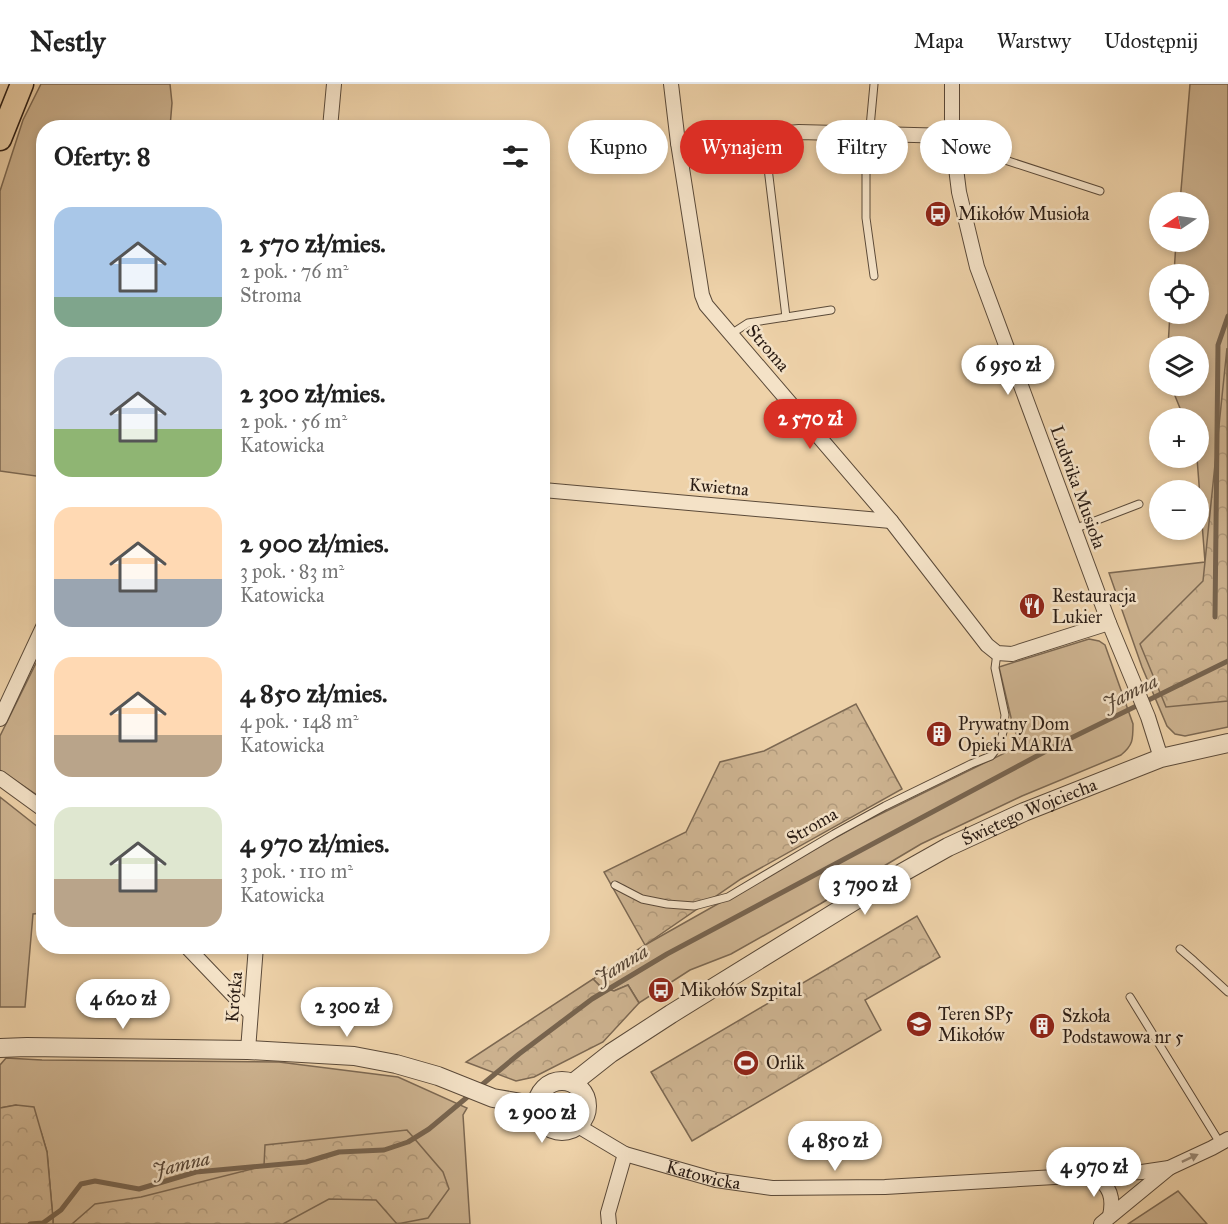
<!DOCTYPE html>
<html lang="pl">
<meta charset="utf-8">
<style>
body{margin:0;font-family:"IM FELL Great Primer",serif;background:#f6f6f6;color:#222;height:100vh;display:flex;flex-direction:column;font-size:22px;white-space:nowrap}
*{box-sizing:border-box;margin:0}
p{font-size:20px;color:#767676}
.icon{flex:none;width:33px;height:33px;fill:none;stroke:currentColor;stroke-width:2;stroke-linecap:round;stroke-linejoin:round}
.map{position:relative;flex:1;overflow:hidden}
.panel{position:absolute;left:36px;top:36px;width:514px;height:834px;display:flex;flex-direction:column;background:#fff;border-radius:24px;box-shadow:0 3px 9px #0003}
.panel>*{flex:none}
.banner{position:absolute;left:568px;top:36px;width:568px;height:54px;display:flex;gap:12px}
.needle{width:39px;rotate:257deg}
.tools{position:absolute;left:1149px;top:108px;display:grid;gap:12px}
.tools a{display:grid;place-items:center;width:60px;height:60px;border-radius:50%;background:#fff;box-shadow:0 3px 9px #0003;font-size:30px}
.price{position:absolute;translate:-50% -51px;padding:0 14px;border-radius:21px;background:#fff;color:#222;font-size:20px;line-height:39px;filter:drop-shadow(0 2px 3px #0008)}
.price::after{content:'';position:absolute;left:50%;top:36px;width:18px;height:14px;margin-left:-9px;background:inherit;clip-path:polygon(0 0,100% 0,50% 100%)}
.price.selected{background:#d93025;color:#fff}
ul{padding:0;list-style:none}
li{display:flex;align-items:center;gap:18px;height:150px;padding:0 18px}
li span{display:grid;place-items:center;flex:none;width:168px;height:120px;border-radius:18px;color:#555}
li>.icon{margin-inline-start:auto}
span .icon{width:72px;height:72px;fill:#fffc;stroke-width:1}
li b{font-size:26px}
h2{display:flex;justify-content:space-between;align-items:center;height:72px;padding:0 18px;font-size:26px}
.chip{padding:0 21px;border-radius:27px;background:#fff;box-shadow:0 3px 9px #0003;font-size:21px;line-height:54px}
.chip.selected{background:#d93025;color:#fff}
header{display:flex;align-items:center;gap:36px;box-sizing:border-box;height:84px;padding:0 30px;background:#fff;border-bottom:2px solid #e0e0e0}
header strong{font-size:28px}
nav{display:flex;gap:33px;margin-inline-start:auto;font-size:21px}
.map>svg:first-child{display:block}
.grass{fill:#cdb390;stroke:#7c6852;stroke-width:1.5}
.forest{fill:url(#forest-crowns);stroke:#7c6852;stroke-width:1.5}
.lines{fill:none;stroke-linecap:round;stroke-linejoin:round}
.stream{stroke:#77644f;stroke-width:5}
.service-casing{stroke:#5b4a39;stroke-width:9}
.minor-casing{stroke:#5b4a39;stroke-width:16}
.tertiary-casing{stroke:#5b4a39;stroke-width:20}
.primary-casing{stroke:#2a1c14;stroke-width:25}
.service{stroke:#f4e2c7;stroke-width:7}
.minor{stroke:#f4e2c7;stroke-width:14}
.tertiary{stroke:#f4e2c7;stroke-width:18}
.primary{stroke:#eed2a9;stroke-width:22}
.oneway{fill:#998976}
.labels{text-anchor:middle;stroke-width:5;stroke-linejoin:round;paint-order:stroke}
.poi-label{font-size:18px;fill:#2a1c14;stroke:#f4e2c7;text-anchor:start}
.street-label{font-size:18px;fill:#2a1c14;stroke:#f4e2c7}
.water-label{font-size:20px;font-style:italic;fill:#574636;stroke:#f4e2c7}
</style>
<header>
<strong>Nestly</strong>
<nav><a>Mapa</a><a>Warstwy</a><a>Udostępnij</a></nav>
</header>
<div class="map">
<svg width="1228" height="1140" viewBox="0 0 1228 1140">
<defs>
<pattern id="forest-crowns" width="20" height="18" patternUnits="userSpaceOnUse" patternTransform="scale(1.5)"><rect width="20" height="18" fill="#cdb390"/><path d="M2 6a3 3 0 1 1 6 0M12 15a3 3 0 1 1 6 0" fill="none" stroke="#b0997b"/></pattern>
</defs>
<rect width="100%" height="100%" fill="#eed2a9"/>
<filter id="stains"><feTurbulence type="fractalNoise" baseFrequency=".00333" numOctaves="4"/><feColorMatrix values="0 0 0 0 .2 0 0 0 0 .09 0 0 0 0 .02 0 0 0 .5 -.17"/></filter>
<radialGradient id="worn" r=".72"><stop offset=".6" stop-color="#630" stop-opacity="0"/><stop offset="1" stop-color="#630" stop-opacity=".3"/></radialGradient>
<!-- grass -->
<g class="grass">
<path d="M41,0H170L172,19L170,43L44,44L43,393L0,387V107L23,36Z"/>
<path d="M1190,0H1228V643L1185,652L1175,650L1167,642L1142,583L1109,489L1205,478L1197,374H1198V334H1184L1171,302H1198V262H1168L1170,230H1198V190H1174L1176,158H1198V118H1180Z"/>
<path d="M1089,555L1099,557L1105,561L1133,640C1133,656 1133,661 1121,671L1022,712L921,760L820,820L731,870L690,886L639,919L628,901L614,907L601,903L593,895L645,861L858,741L1021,661L1013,642L999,583Z"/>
<path d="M43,565L44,715H43L0,686V652Z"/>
<path d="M0,713L43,747V829L33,830L25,923H0Z"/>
<path d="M6,974L42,976L279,978L398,993L467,1024L463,1031L470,1140H53V1135L47,1068L41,1048L16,1021L0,1024V981Z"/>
<path d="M1178,1107L1207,1140H1128Z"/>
</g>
<!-- forest -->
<g class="forest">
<path d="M1227,264L1228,617L1166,623L1140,560L1203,497Z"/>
<path d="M856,620L902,705L741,795L645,861L604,788L686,748L720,678L764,667Z"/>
<path d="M917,832L940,873L865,916L881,946L692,1057L651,988Z"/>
<path d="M593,895L601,903L614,907L628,901L639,919L603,958L534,993L516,997L466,978Z"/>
<path d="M16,1021L34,1023L47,1068L53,1135V1140H0V1024Z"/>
<path d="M407,1046L443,1088L449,1105L428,1134L397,1140L376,1116L329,1115L283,1140H72L95,1120L141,1113L264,1082L265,1061Z"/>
</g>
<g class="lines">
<!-- stream -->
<g class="stream">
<path d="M1215,533L1218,261L1228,232"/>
<path d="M478,1004L519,970L592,915L667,870L1063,658L1228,577"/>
<path d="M30,1140L43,1139L61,1126L81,1100L95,1097L139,1105L196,1088L306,1078L339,1068L384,1066L408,1058L429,1045L471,1010"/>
</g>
<!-- service casing -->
<g class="service-casing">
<g id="service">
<path d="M874,0L866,86V134L874,192"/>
<path d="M764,51L786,233"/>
<path d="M953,59L1100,107"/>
<path d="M731,250L748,239L831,226"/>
<path d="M1074,445L1139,420"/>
<path d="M615,801L642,815L667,820L694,822L728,813L834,750L885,722L971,680L991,672L1000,660L1003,648L1005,631L995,584L997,569"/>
<path d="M1180,865L1194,877L1228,908"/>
<path d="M1130,913L1220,1059"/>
</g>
</g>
<!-- minor casing -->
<g class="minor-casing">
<g id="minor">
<path d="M671,0L678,59L702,211L706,221L891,437L987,561L997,569L1012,570L1109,539"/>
<path d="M952,0V52L959,108L977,183L1109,539L1148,633L1161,674"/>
<path d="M330,44L334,0"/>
<path d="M678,59L799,48L952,52"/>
<path d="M543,406L891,437"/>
<path d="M0,635L44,541"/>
<path d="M0,694L44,726"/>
<path d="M186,862L250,929"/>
<path d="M248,966L256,862"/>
<path id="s1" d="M578,1042L625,1070L716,1096L772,1104L885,1103L1142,1088L1169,1084L1212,1064L1228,1055"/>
<path d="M1095,1091C1110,1103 1114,1113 1110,1132"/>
<path d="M609,1140L608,1129L625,1070"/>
<path d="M1101,1140L1169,1084"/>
</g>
</g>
<!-- tertiary casing -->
<g class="tertiary-casing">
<g id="tertiary">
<path d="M0,964L27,963L248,966L354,972L396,980L438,992L493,1014L538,1022"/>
<circle cx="562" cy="1022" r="25"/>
<path id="s2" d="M573,999L611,969L671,930L875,804L948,763L1024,728L1161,674L1228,659"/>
</g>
</g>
<!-- primary casing -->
<g class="primary-casing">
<path id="primary" d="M0,55L22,0"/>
</g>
<!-- service -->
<use href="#service" class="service"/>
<!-- minor -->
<use href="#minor" class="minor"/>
<!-- tertiary -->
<use href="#tertiary" class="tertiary"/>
<!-- primary -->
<use href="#primary" class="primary"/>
</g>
<!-- one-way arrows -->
<defs><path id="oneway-solid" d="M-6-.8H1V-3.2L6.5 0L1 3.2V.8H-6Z" transform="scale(1.5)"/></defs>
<use class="oneway" href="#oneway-solid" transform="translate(1190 1074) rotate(-25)"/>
<!-- icons -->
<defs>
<g id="bus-disc" transform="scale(1.35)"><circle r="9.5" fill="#8f2418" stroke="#f4e2c7"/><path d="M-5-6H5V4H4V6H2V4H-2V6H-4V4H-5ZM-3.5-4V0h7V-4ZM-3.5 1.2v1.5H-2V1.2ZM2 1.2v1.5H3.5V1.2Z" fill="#fff"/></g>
<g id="restaurant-disc" transform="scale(1.35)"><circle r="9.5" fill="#8f2418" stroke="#f4e2c7"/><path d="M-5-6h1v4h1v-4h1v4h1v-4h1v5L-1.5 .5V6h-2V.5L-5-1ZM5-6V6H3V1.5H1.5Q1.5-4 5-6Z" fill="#fff"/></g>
<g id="building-disc" transform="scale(1.35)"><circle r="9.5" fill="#8f2418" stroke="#f4e2c7"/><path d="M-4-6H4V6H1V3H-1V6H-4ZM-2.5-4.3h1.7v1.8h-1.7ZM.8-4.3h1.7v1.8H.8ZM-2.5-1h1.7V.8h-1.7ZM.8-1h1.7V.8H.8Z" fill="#fff"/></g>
<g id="school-disc" transform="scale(1.35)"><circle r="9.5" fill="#8f2418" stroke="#f4e2c7"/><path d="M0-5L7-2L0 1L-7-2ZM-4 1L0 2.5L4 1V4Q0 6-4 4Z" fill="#fff"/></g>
<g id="stadium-disc" transform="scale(1.35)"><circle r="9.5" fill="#8f2418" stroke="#f4e2c7"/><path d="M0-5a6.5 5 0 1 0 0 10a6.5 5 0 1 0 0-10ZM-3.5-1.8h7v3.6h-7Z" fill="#fff"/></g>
</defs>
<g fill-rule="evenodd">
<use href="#bus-disc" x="938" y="130"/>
<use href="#restaurant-disc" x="1032" y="522"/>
<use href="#building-disc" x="939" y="650"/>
<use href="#bus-disc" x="661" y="906"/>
<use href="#school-disc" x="919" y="940"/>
<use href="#building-disc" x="1042" y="942"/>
<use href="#stadium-disc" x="746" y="979"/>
</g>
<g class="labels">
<!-- poi labels -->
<g class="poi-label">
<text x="958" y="136">Mikołów Musioła</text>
<text x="1052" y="518">Restauracja<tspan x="1052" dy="21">Lukier</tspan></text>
<text x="958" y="646">Prywatny Dom<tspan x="958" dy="21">Opieki MARIA</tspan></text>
<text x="680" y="912">Mikołów Szpital</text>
<text x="938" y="936">Teren SP5<tspan x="938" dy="21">Mikołów</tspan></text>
<text x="1062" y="938">Szkoła<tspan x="1062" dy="21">Podstawowa nr 5</tspan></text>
<text x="766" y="985">Orlik</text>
</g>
<!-- street labels -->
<g class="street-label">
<text transform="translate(768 264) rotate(49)" y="6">Stroma</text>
<text transform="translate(719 403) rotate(5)" y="6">Kwietna</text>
<text transform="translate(1078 403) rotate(70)" y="6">Ludwika Musioła</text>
<text dy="6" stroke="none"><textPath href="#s2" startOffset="532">Świętego Wojciecha</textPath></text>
<text transform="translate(812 742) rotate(-30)" y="6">Stroma</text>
<text transform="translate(234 913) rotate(-85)" y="6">Krótka</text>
<text dy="6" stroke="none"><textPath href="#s1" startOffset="136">Katowicka</textPath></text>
</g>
<!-- water labels -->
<g class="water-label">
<text transform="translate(1130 608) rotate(-26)" y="7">Jamna</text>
<text transform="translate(621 880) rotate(-31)" y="7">Jamna</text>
<text transform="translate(181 1080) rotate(-13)" y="7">Jamna</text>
</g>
</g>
<rect width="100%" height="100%" filter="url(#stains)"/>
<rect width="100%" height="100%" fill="url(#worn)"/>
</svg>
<div class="tools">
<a><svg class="needle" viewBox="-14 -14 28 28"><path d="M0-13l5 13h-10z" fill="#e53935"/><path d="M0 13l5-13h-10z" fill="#767676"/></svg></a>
<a><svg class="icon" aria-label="locate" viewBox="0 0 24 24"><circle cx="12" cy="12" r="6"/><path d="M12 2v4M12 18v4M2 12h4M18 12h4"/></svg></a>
<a><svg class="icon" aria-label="layers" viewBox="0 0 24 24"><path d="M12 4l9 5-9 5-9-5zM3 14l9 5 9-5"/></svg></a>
<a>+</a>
<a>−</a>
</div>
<b class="price" style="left:1008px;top:312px">6 950 zł</b>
<b class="price selected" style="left:810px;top:366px">2 570 zł</b>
<b class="price" style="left:865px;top:832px">3 790 zł</b>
<b class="price" style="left:123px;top:946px">4 620 zł</b>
<b class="price" style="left:347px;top:954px">2 300 zł</b>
<b class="price" style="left:542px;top:1060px">2 900 zł</b>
<b class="price" style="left:835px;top:1088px">4 850 zł</b>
<b class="price" style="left:1094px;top:1114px">4 970 zł</b>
<div class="banner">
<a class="chip">Kupno</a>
<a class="chip selected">Wynajem</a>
<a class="chip">Filtry</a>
<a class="chip">Nowe</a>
</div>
<section class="panel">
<h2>Oferty: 8<svg class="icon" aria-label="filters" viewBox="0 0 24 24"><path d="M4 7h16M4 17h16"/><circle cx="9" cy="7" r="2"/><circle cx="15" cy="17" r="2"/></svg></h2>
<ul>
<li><span style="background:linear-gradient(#a9c7e8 75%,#7fa58c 0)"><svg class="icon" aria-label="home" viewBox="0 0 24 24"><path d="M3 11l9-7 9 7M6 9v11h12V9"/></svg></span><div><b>2 570 zł/mies.</b><p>2 pok. · 76 m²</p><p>Stroma</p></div></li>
<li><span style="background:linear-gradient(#c9d6e8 60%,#8fb573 0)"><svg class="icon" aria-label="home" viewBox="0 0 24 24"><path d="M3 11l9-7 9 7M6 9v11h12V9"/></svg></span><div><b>2 300 zł/mies.</b><p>2 pok. · 56 m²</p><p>Katowicka</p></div></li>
<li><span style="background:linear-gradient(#ffd9b3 60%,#9aa5b1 0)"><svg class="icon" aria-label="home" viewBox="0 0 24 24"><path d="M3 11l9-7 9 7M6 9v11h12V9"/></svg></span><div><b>2 900 zł/mies.</b><p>3 pok. · 83 m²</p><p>Katowicka</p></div></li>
<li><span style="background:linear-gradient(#ffd9b3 65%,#b9a48a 0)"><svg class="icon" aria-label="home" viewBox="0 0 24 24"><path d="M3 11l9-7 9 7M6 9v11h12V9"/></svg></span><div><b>4 850 zł/mies.</b><p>4 pok. · 148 m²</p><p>Katowicka</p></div></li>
<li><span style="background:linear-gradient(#dfe7d0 60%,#b9a48a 0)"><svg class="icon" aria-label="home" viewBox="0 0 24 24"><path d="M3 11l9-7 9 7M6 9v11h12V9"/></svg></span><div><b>4 970 zł/mies.</b><p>3 pok. · 110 m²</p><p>Katowicka</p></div></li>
</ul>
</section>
</div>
